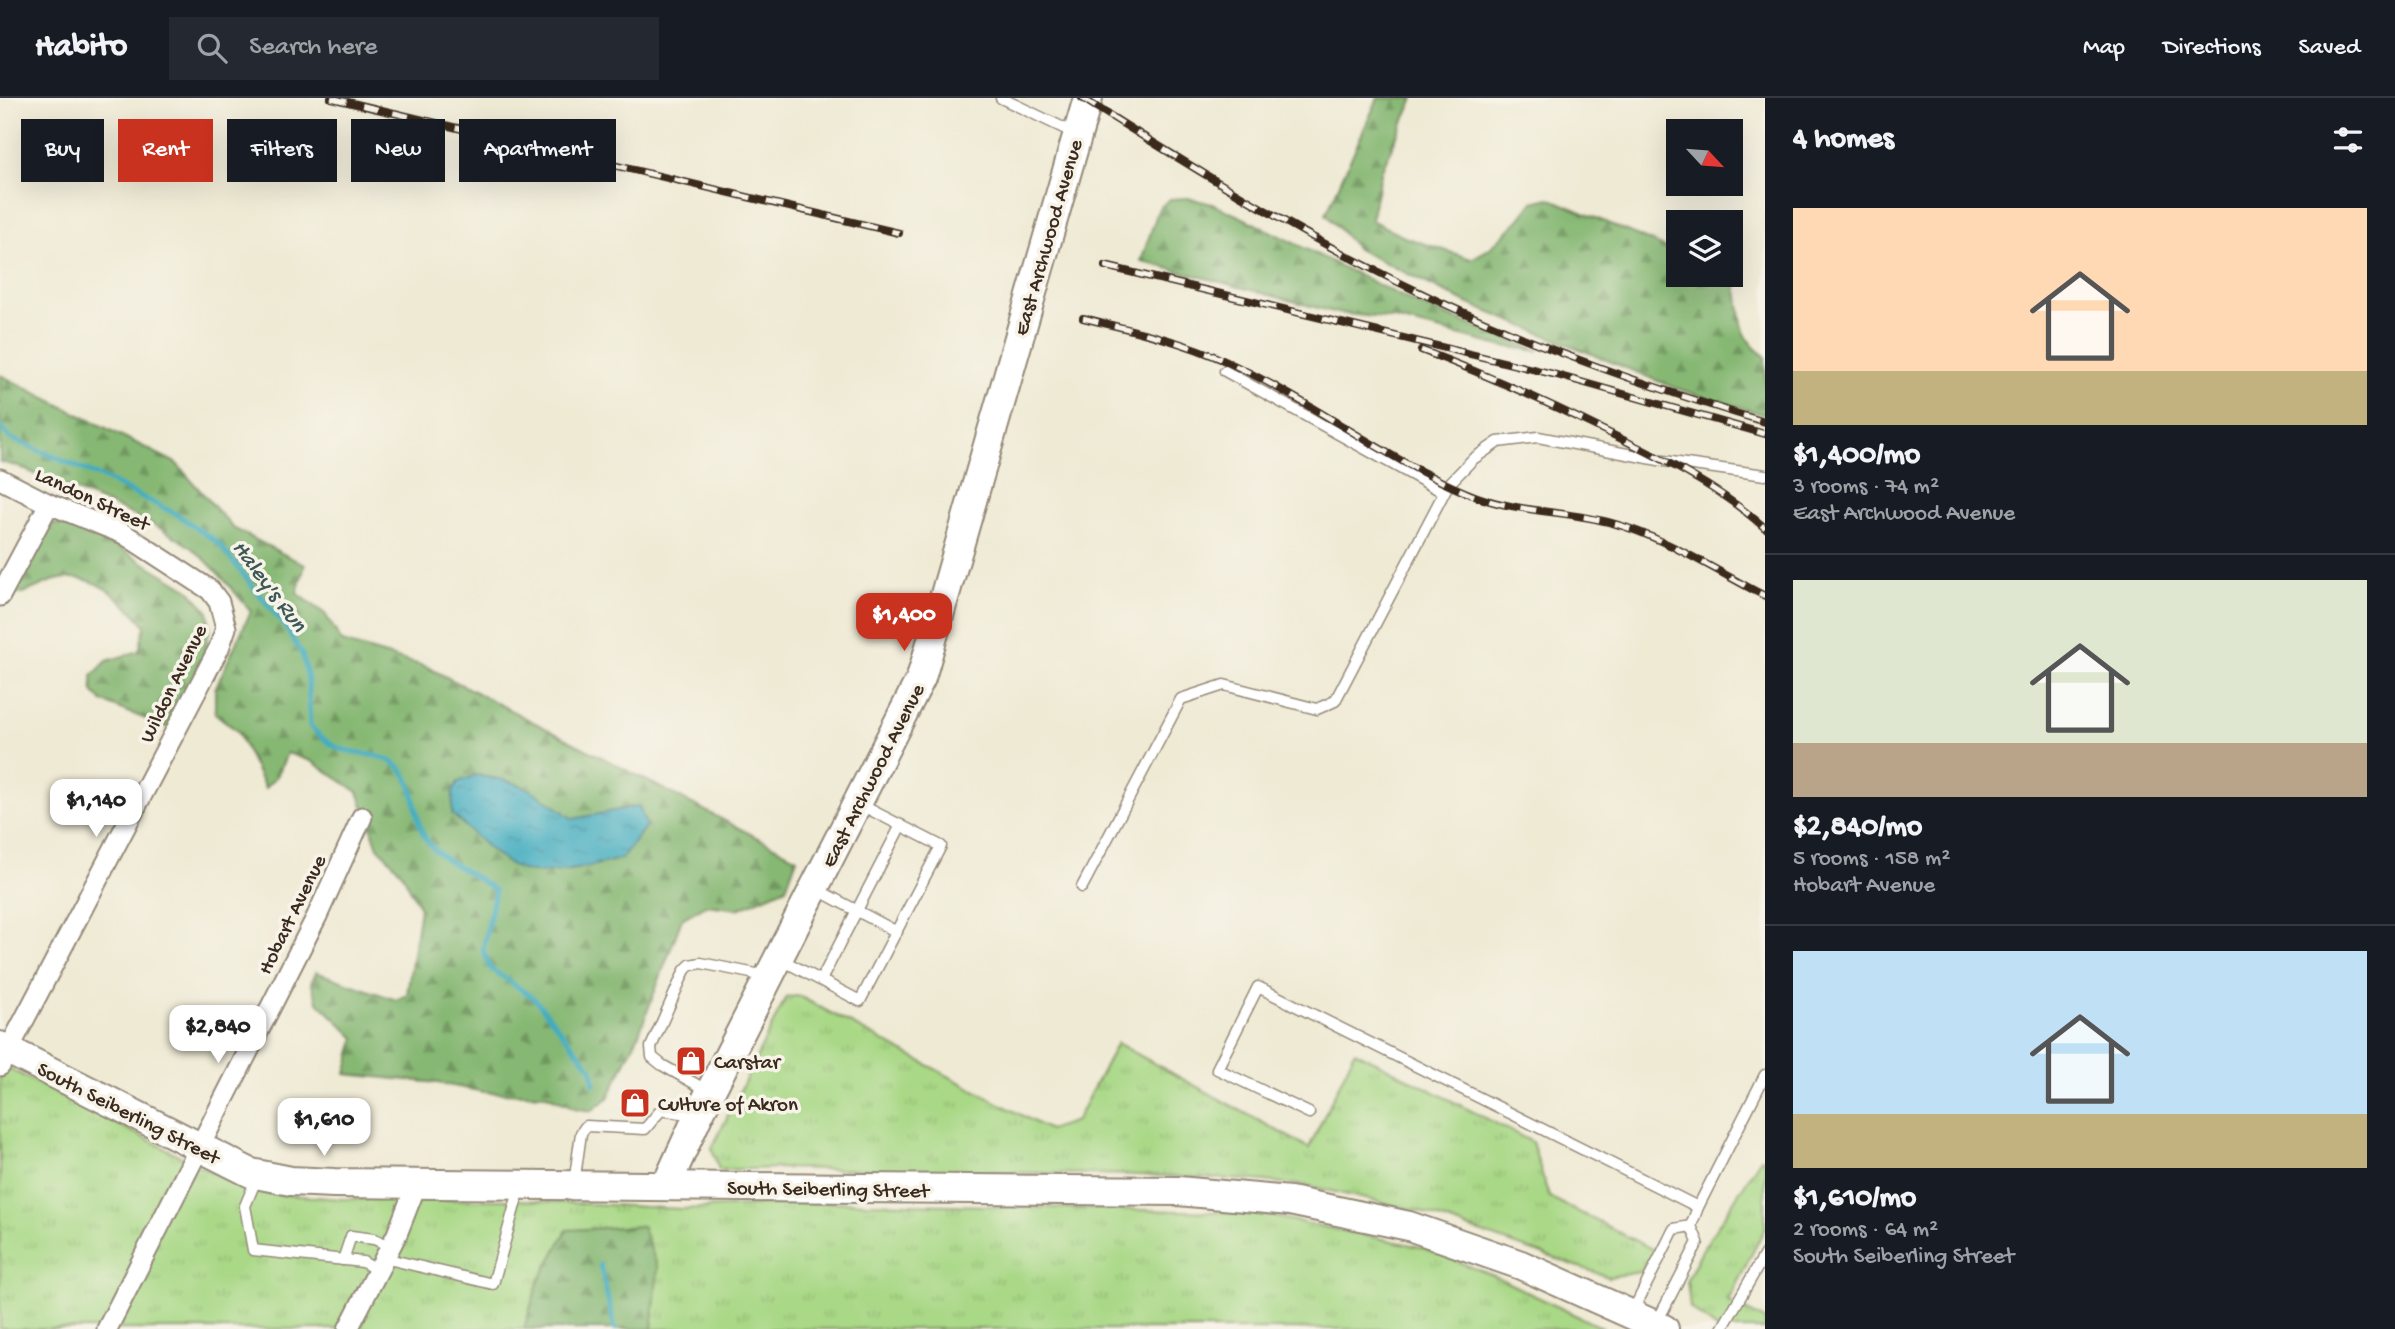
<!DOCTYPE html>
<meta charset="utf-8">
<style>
body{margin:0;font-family:"Gochi Hand",sans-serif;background:#242831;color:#f1f3f6;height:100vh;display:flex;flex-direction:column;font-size:26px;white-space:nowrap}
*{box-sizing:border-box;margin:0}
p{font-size:23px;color:#9ea1a6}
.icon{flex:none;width:38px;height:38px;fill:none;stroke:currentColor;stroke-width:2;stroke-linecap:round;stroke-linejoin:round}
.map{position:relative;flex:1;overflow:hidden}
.panel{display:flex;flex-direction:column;background:#171b24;width:630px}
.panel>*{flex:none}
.guide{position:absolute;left:21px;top:21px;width:665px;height:63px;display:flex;gap:14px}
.needle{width:46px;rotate:116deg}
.controls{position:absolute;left:1666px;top:21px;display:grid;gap:14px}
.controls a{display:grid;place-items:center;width:77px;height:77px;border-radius:0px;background:#171b24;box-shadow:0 7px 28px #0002;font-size:35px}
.price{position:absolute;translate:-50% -60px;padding:0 16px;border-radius:14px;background:#fff;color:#222;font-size:23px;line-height:46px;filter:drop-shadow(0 2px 4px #0008)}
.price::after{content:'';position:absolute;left:50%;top:42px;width:21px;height:16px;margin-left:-10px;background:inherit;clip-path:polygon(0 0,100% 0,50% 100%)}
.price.on{background:#c8321e;color:#fff}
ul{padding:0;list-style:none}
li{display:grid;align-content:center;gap:14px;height:371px;padding:0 28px}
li+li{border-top:2px solid #363941}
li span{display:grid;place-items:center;height:217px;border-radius:0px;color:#555}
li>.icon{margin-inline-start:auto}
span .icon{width:126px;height:126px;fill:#fffc;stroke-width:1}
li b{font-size:30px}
h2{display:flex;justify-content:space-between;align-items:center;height:84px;padding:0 28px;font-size:30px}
.chip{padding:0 24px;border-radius:0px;background:#171b24;box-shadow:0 7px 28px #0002;font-size:24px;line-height:63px}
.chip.on{background:#c8321e;color:#fff}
header{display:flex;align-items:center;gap:42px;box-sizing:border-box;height:98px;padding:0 35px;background:#171b24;border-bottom:2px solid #363941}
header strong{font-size:33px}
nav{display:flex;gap:38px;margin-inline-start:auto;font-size:24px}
.search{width:490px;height:63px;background:#242831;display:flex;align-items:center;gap:18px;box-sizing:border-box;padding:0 24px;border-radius:0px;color:#9ea1a6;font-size:26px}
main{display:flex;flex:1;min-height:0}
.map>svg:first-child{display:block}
.grass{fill:url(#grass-tufts);stroke:#728152;stroke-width:2}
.forest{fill:url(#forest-firs);stroke:#607148;stroke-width:2}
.water{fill:url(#water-ripples);stroke:#3e6b6f;stroke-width:2}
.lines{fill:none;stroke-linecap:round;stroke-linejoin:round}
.stream{stroke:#41acc0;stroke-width:5}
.service-casing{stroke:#958a79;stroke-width:13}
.minor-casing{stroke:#958a79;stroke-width:23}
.secondary-casing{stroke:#958a79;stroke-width:32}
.service{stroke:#fff;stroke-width:10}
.minor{stroke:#fff;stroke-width:19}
.secondary{stroke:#fff;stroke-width:28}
.rail-casing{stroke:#3b2a1e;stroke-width:8}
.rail{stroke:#f7f3e8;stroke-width:5;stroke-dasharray:16;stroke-linecap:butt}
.labels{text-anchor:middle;stroke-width:7;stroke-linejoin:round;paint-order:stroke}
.street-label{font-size:21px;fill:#3b2a1e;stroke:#f7f3e8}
.poi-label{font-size:21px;fill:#3b2a1e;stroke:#f7f3e8;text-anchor:start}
.water-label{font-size:23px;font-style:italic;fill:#3d5857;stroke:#f7f3e8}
</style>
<header>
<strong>Habito</strong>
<div class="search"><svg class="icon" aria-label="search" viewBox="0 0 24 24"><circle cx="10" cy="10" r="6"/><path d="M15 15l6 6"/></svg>Search here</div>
<nav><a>Map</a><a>Directions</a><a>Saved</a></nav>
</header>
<main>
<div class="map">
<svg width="1765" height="1231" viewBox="0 0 1765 1231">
<defs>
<pattern id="grass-tufts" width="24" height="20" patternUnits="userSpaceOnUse" patternTransform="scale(1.75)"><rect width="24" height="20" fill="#a9d886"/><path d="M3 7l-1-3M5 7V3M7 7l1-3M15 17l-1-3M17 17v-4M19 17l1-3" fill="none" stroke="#92ba73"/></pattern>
<pattern id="forest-firs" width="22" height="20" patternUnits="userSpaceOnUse" patternTransform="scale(1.75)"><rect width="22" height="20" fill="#86b873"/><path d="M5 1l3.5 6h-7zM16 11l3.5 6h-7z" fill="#6f965e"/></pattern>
<pattern id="water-ripples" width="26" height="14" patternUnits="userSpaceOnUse" patternTransform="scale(1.75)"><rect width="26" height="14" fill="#41acc0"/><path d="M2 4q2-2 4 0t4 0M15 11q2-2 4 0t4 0" fill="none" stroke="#388c9b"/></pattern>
</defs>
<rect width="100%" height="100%" fill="#f7f3e8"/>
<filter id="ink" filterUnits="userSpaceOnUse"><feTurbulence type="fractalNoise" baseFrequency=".0143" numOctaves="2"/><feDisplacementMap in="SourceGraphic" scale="14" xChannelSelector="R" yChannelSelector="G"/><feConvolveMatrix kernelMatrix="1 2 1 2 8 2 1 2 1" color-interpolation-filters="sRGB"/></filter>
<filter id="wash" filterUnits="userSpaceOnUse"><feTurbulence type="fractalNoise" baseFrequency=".00686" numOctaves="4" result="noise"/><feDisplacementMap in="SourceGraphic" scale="28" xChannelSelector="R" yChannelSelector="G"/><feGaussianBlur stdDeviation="1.57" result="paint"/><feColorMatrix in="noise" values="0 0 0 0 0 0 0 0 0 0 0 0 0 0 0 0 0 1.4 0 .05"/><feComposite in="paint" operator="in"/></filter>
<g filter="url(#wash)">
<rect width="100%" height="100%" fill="#efead4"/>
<!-- grass -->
<g class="grass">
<path d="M799,898L1049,1032L1076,1023L1117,945L1309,1050L1355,953L1532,1044L1549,1099L1656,1153L1640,1174L1608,1179L1419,1113L1309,1088L1254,1082L1141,1077L778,1070L719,1072L712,1050L786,899Z"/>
<path d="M0,966L225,1081L253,1091L286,1097L342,1101L519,1102L682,1111L828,1104L1256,1115L1421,1149L1494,1178L1604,1231H0Z"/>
<path d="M1761,1060L1765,1062V1130L1728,1203L1765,1222V1231H1717L1690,1210L1687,1182L1701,1154Z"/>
</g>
<!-- forest -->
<g class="forest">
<path d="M1378,0H1414L1382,71L1371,122L1404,139L1471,161L1489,151L1519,122L1533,104L1549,100L1678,155V177H1725L1735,184C1744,216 1734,237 1765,258V317L1675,290L1469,206L1357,151L1326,116Z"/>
<path d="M1188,100L1212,106L1241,119L1419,207L1539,253L1500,248L1395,221L1337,215L1141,163L1159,110L1170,101Z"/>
<path d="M0,277L176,365L233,430L305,467L297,495L325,516L342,544L427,569L797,760L786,790L738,811L706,807L682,821L638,938L608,1000L591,1013L575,1010L547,997L484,994L438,985L346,976L355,940L318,904L311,885L316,874L396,902L407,897L420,810L402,775L378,749L358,694L311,663L287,655L277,678L265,690L237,633L215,615V591L251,513C234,494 219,474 200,457C162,422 67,391 17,368L0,364Z"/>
<path d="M52,426L81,428L106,442L189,492L208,513L210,531L204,557L173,623L166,629L103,604L93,594L92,578L107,563L139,553L145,527C122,501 93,472 56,482C43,485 32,493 19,496L12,491L37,444Z"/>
<path d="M642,1128L658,1170L652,1231H524L538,1185L567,1132Z"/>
</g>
<!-- water -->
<path class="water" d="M476,677C524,683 535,693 573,721L639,708L646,728L621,761C594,767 545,781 519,771C498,763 470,732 452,716L453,693L458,684Z"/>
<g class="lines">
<!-- stream -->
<g class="stream">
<path d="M0,329L10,340L101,379L178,417L218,445L284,527L302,556L308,581L310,628C321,639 330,648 345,652C363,657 388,656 401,671C419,691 412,719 426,741C442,766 474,774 495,793L483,852L490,870L535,901L592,971L594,986"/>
<path d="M600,1167L615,1231"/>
</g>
</g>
</g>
<g filter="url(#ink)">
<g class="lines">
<!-- service casing -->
<g class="service-casing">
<g id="service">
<path d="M1001,0L1076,36"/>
<path d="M1225,273L1443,394"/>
<path d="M1082,789L1181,601L1224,587L1317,611L1335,603L1448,387L1473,361L1498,344L1538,339L1664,363L1765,377"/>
<path d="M816,791L897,834"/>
<path d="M780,861L860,903L941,748L859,706"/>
<path d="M821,882L901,727"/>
<path d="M708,993L662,967L652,959L651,949L685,872L690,867L701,865L766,878"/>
<path d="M1309,1015L1217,971L1258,889L1698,1109L1691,1128"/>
<path d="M258,1077L245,1108L253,1152L363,1164L378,1173"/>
<path d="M574,1086L581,1035L586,1028L645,1031L661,1012L694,1017"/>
<path d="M1698,1109L1765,977"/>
<path d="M384,1160L493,1186L520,1089"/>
<path d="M343,1162L351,1138L374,1141L390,1148"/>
<path d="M1633,1213L1674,1131L1691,1128L1698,1144L1656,1226"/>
<path d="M1722,1231L1765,1156"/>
</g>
</g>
<!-- minor casing -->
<g class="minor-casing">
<g id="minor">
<path d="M0,381L49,406L124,436L210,492L219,504L226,530L219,550L0,968"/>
<path d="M0,498L49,406"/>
<path d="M107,1231L317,818L362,719"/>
<path d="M348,1231L397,1136L417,1085"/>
</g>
</g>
<!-- secondary casing -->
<g class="secondary-casing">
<g id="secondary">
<path d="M0,948L251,1075L291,1083L334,1085L1178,1093L1290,1103L1409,1128L1521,1167L1664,1231"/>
<path d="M666,1088L698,1018L921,580L1088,0"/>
</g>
</g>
<!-- service -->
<use href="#service" class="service"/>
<!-- minor -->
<use href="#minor" class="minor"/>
<!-- secondary -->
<use href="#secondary" class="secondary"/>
<!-- rail casing -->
<g class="rail-casing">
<g id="rail">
<path d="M331,0L899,135"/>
<path d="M1082,0C1171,56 1259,111 1351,160C1483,230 1622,281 1765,324"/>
<path d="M1105,168L1553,276L1765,336"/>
<path d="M1083,220C1131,232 1180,242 1225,263C1309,301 1383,360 1467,395C1514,415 1564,412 1612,425C1665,439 1716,473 1765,498"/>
<path d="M1421,252C1483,275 1542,302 1601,331C1659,359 1717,387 1765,430"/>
</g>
</g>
<!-- rail -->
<use href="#rail" class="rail"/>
</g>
</g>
<!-- icons -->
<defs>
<g id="shop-square" transform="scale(1.575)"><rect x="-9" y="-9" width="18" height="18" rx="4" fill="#c8321e" stroke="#f7f3e8"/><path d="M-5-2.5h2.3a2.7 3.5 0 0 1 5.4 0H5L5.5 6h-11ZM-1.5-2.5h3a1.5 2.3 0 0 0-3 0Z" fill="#fff"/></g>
</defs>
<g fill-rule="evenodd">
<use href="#shop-square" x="691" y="963"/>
<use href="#shop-square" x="635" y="1005"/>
</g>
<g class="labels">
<!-- street labels -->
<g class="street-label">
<text transform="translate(1047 139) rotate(-74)" y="7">East Archwood Avenue</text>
<text transform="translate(93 400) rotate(25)" y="7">Landon Street</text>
<text transform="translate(172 585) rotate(-64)" y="7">Wildon Avenue</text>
<text transform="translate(872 677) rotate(-63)" y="7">East Archwood Avenue</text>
<text transform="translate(291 816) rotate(-64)" y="7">Hobart Avenue</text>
<text transform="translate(129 1014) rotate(27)" y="7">South Seiberling Street</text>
<text transform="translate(828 1090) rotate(1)" y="7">South Seiberling Street</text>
</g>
<!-- poi labels -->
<g class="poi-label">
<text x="714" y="970">Carstar</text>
<text x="658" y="1012">Culture of Akron</text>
</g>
<!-- water labels -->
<g class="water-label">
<text transform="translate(271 487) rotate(53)" y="8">Haley's Run</text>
</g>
</g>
</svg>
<div class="controls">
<a><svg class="needle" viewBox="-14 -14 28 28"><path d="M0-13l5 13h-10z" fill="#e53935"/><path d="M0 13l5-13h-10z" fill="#9ea1a6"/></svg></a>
<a><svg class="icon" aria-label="layers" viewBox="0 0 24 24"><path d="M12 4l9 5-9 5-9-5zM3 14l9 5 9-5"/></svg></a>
</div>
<b class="price on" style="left:904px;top:555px">$1,400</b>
<b class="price" style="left:96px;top:741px">$1,140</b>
<b class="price" style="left:218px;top:967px">$2,840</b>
<b class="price" style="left:324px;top:1060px">$1,610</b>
<div class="guide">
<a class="chip">Buy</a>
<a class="chip on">Rent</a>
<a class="chip">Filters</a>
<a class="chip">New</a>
<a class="chip">Apartment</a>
</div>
</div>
<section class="panel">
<h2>4 homes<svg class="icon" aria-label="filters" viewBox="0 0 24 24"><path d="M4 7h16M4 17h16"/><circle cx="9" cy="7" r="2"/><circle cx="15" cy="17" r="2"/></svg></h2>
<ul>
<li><span style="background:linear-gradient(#ffd9b3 75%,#c2b280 0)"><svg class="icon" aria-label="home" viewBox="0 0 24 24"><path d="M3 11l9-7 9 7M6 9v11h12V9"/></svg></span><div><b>$1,400/mo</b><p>3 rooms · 74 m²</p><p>East Archwood Avenue</p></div></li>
<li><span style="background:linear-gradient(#dfe7d0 75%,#b9a48a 0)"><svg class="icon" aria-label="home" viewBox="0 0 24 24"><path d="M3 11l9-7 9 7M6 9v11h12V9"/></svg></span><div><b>$2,840/mo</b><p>5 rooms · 158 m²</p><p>Hobart Avenue</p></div></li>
<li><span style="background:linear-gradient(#bfe0f5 75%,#c2b280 0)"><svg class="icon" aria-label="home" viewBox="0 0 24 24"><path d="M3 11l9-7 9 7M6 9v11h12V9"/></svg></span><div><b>$1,610/mo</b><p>2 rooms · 64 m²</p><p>South Seiberling Street</p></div></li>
</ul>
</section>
</main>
